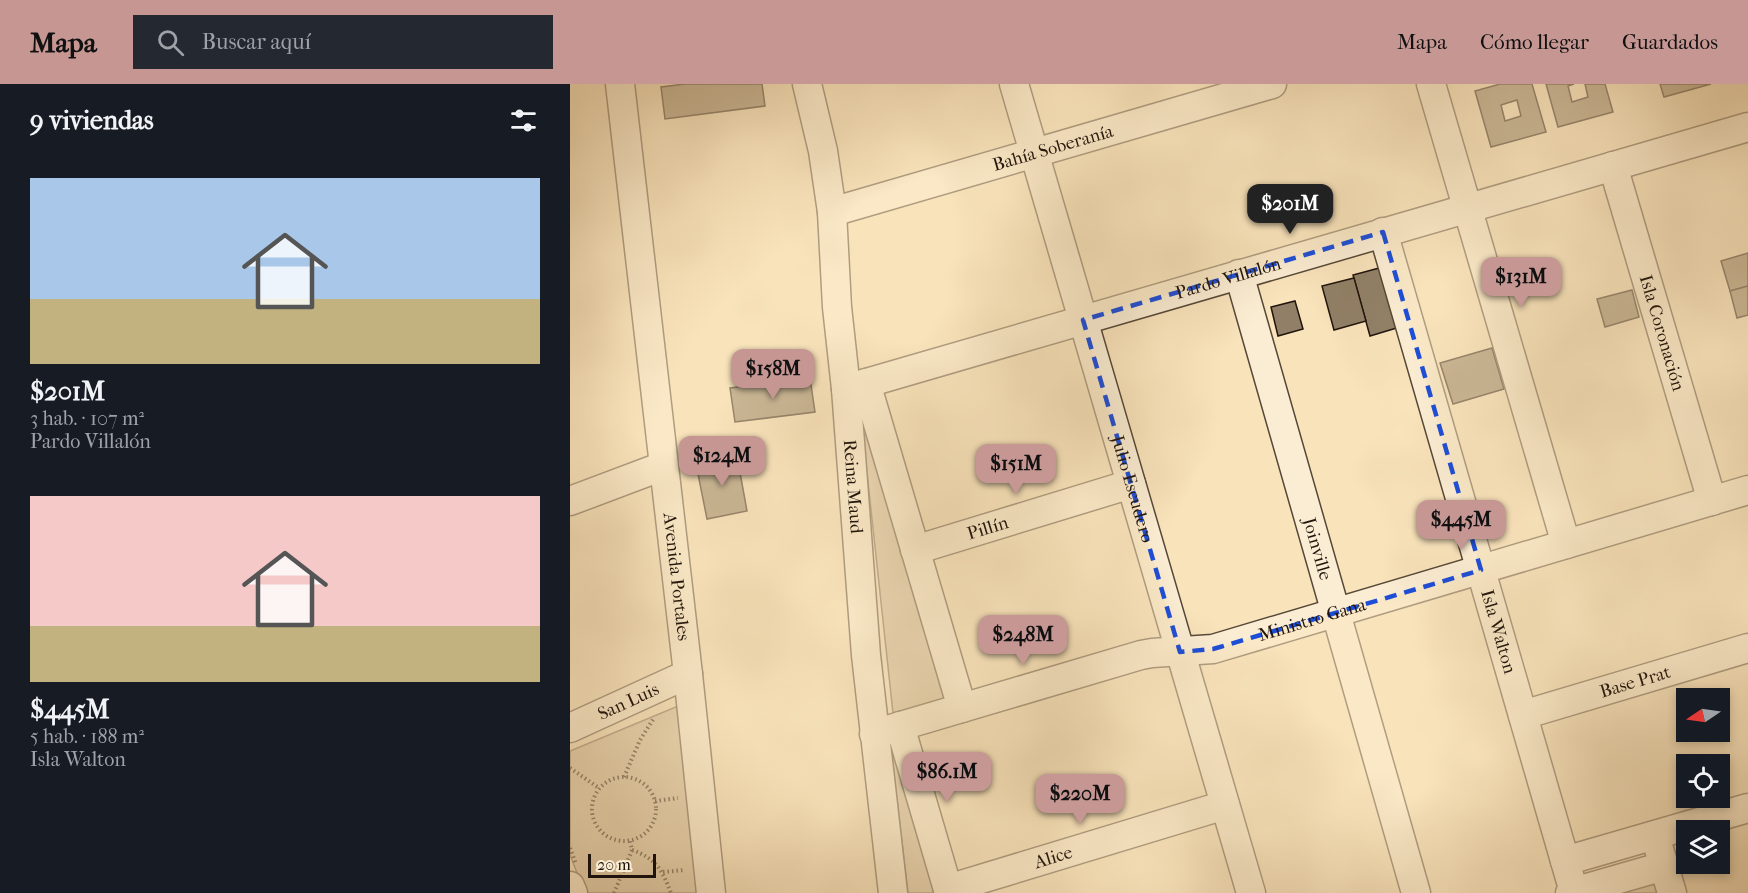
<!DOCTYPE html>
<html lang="es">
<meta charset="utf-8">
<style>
body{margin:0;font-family:"IM FELL French Canon",serif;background:#242831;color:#f1f3f6;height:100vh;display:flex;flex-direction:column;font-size:22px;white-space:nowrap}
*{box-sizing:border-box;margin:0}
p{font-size:20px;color:#9ea1a6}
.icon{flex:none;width:33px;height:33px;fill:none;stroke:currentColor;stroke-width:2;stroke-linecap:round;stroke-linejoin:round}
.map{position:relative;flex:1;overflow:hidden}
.sheet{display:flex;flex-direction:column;background:#171b24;width:570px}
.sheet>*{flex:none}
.needle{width:39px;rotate:257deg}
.controls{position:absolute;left:1106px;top:604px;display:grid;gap:12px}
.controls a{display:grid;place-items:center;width:54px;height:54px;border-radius:0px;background:#171b24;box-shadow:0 3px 9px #0003;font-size:30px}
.scale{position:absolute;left:18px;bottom:15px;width:68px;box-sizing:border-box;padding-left:6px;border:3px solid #20140c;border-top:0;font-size:16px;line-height:21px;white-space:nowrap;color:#20140c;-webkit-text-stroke:4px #fbedd3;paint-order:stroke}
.price{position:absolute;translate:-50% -51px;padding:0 14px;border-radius:12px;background:#c59692;color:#111;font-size:20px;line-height:39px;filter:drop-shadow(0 2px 3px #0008)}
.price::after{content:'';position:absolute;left:50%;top:36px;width:18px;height:14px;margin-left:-9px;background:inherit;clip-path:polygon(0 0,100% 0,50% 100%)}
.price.selected{background:#222;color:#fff}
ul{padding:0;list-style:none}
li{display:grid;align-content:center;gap:12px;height:318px;padding:0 30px}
li span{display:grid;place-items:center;height:186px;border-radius:0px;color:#555}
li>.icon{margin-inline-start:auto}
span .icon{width:108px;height:108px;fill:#fffc;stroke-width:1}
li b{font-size:26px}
h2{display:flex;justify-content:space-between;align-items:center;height:72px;padding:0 30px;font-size:26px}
header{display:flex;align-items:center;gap:36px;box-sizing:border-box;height:84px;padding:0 30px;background:#c59692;color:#111}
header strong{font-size:28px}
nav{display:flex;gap:33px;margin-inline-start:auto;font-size:21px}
.search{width:420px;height:54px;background:#242831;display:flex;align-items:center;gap:15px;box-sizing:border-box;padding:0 21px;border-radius:0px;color:#9ea1a6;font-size:22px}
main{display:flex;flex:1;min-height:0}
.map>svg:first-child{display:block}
.green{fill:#d4c09d;stroke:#7a6a54;stroke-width:1.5}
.building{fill:#918067;stroke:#20140c;stroke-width:1.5;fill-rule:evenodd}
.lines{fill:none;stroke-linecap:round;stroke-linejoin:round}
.minor-casing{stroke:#564838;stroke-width:31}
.path{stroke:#20140c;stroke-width:4;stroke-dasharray:1.5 3;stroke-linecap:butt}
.minor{stroke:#fbedd3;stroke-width:28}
.marked{fill:none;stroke:#1d4ed8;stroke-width:4.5;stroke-dasharray:12 8;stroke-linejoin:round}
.labels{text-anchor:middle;stroke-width:6;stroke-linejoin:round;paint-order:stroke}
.street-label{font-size:18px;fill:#20140c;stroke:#fbedd3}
</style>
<header>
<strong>Mapa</strong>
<div class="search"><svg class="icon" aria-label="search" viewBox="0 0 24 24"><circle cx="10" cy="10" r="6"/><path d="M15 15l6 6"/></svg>Buscar aquí</div>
<nav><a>Mapa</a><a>Cómo llegar</a><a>Guardados</a></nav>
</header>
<main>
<section class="sheet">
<h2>9 viviendas<svg class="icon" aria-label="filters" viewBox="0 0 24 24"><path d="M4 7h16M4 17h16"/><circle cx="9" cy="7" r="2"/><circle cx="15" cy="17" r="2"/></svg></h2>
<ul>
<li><span style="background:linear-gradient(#a9c7e8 65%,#c2b280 0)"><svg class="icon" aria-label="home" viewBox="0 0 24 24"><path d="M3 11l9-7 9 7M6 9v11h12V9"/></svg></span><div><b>$201M</b><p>3 hab. · 107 m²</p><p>Pardo Villalón</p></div></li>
<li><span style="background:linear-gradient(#f6c9c9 70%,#c2b280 0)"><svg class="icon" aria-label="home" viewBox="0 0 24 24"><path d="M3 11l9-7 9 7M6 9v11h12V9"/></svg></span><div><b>$445M</b><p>5 hab. · 188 m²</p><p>Isla Walton</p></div></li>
</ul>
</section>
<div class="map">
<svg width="1178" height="809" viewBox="0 0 1178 809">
<rect width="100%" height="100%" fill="#f9e3bb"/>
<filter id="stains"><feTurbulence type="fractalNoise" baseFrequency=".00333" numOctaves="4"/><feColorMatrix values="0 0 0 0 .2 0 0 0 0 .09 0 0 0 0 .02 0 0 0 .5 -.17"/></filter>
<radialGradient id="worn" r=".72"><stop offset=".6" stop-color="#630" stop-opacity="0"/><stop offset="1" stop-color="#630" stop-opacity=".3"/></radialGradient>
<!-- green -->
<g class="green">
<path d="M290,324L379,613L323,629Z"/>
<path d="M108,622L129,809H15L0,771V667Z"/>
<path d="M332,664L373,809H338L321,666Z"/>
<path d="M1089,797L1092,809H1048Z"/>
</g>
<!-- building -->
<g class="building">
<path d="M115,0H192L195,22L95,35L91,3Z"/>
<path d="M930,0H962L976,48L921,63L905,7ZM947,16L951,32L935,37L931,21Z"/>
<path d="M976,0H1004L998,2L1002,18L1018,13L1015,0H1035L1043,28L988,43Z"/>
<path d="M1090,0H1141L1094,13Z"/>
<path d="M1178,169V202L1160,207L1151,177Z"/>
<path d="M813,183L830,243L800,252L783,191Z"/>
<path d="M784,194L796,237L764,246L752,202Z"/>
<path d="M1178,202V231L1167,234L1160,207Z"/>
<path d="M1062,206L1069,233L1035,243L1027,215Z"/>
<path d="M725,217L733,245L708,252L701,223Z"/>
<path d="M922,264L934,305L883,320L870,279Z"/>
<path d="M240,294L245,328L165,338L160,304Z"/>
<path d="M167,372L177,427L137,435L126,380Z"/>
</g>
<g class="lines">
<!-- minor casing -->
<g class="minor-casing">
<g id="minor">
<path id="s1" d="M50,0L118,590L141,809"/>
<path id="s2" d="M237,0L253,67L262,128L267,223L276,305L296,571L323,809"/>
<path id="s3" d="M444,0L681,809"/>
<path d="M861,0L996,460"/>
<path id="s4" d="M1043,82L1142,417"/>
<path id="s5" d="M262,128L702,0"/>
<path id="s6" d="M813,148L1004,808"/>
<path id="s7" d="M669,190L846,809"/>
<path d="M296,299L392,624"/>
<path id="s8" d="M276,305L1178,43"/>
<path d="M0,417L93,382"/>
<path id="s9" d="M345,466L561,400"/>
<path id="s10" d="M953,631L1178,564"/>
<path d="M330,642L379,809"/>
<path id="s11" d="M0,644L118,590"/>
<path id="s12" d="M304,650L571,571L582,569L643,565L1178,406"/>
<path d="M1089,765L1102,809"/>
<path d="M995,777L1178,724"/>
<path d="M0,802L3,809"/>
<path id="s13" d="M378,805L655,721"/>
<path d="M1000,809L1094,782"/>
</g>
</g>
<!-- path -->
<g class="path">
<path d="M0,684L29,704"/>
<path d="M54,693L70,656L84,634"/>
<circle cx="54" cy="725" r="32"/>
<path d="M85,717L108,714"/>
<path d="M0,764L6,780"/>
<path d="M62,766C87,775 92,786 101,809"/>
<path d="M93,788L114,786"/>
<path d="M44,809L62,766L60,757"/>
</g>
<!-- minor -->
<use href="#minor" class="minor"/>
</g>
<!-- marked area -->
<path d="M0 0H1178V809H0ZM813,148L911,486L643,565L610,568L513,236Z" fill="#f9e3bb" fill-opacity=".55" fill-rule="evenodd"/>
<path class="marked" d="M813,148L911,486L643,565L610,568L513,236Z"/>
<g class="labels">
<!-- street labels -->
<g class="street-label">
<text dy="6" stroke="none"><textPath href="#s5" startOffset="230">Bahía Soberanía</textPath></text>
<text dy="6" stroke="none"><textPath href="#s8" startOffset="398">Pardo Villalón</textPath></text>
<text dy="6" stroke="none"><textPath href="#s4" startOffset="174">Isla Coronación</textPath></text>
<text dy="6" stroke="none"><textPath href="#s2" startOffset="406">Reina Maud</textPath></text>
<text dy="6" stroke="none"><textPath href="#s3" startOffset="422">Julio Escudero</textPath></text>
<text dy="6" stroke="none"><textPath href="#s9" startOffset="76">Pillín</textPath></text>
<text dy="6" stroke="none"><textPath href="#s7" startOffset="286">Joinville</textPath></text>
<text dy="6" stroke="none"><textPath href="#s1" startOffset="496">Avenida Portales</textPath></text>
<text dy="6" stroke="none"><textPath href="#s12" startOffset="454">Ministro Gana</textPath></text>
<text dy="6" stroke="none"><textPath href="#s6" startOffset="416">Isla Walton</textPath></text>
<text dy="6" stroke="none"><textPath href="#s10" startOffset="117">Base Prat</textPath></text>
<text dy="6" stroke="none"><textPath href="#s11" startOffset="64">San Luis</textPath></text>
<text dy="6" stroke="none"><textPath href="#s13" startOffset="110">Alice</textPath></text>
</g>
</g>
<rect width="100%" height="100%" filter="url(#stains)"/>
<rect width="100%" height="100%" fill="url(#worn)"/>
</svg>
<div class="controls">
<a><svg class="needle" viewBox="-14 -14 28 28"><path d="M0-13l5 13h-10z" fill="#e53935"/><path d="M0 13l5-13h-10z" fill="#9ea1a6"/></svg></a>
<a><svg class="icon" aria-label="locate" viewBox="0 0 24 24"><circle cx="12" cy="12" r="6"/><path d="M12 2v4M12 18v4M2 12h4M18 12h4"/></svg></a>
<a><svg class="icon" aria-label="layers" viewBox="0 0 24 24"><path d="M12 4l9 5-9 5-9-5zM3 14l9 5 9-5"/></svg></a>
</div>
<div class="scale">20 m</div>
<b class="price selected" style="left:720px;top:151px">$201M</b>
<b class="price" style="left:951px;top:224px">$131M</b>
<b class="price" style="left:203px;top:316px">$158M</b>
<b class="price" style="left:152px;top:403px">$124M</b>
<b class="price" style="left:446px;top:411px">$151M</b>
<b class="price" style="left:891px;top:467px">$445M</b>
<b class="price" style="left:453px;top:582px">$248M</b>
<b class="price" style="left:377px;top:719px">$86.1M</b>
<b class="price" style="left:510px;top:741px">$220M</b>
</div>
</main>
